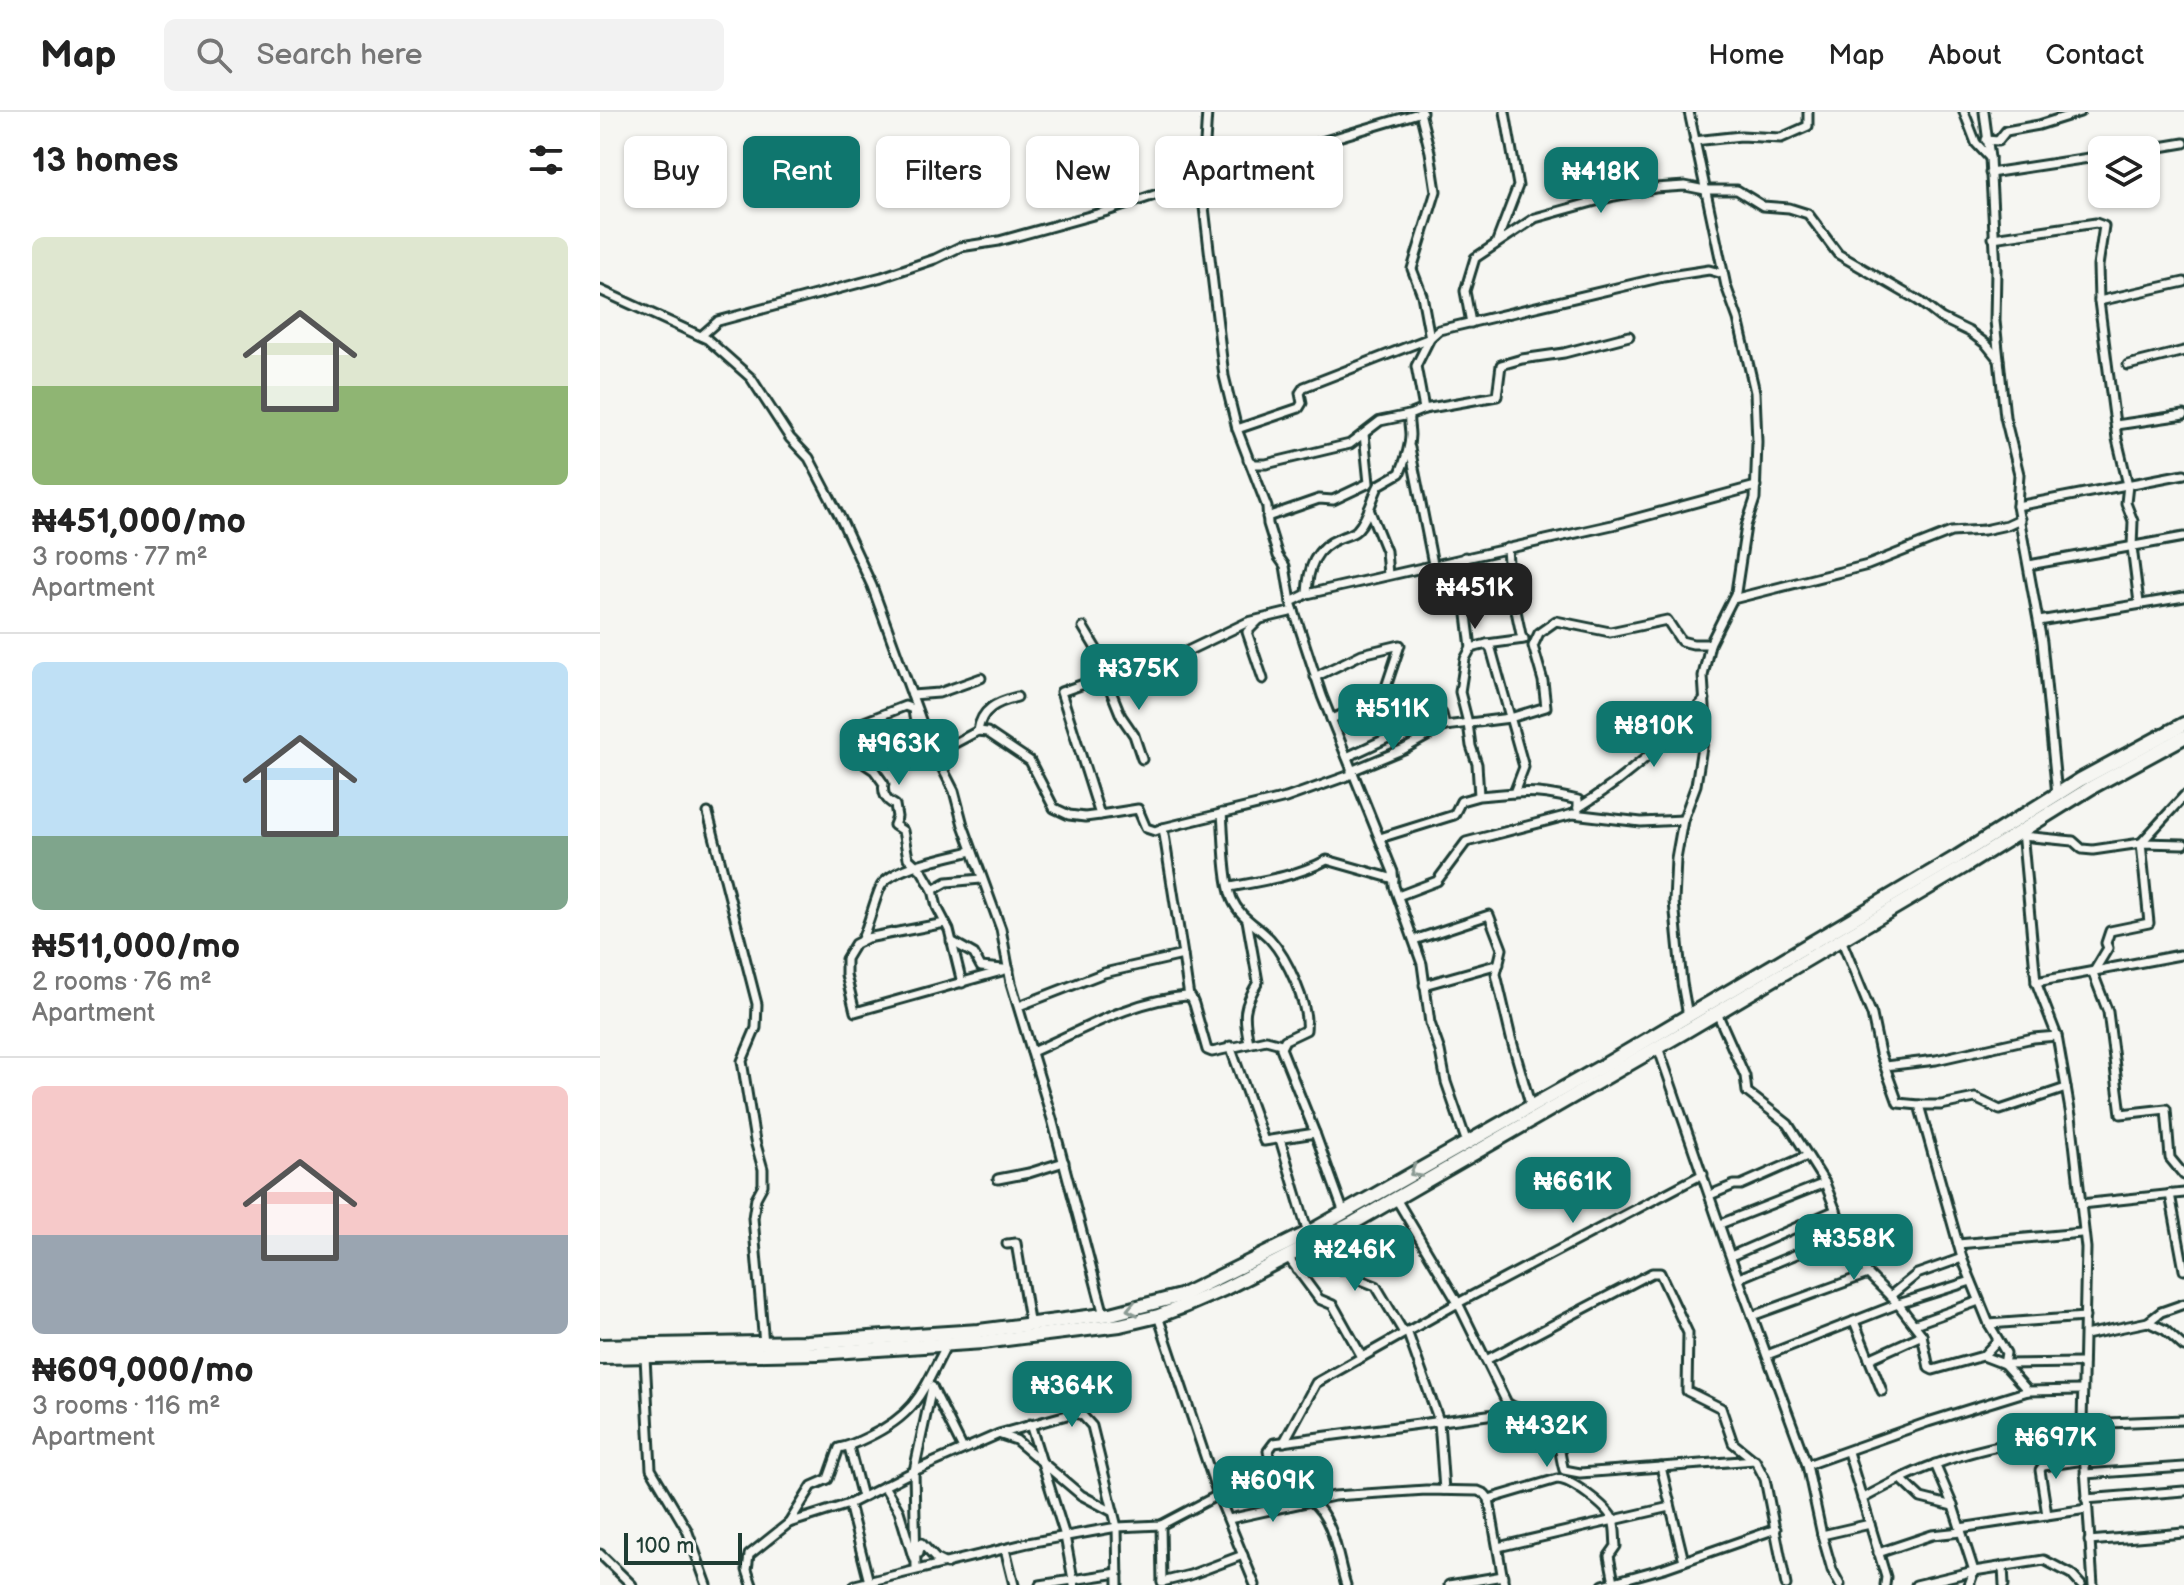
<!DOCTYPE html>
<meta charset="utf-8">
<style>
body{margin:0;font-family:"Balsamiq Sans",sans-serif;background:#f2f2f2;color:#222;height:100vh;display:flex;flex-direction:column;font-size:30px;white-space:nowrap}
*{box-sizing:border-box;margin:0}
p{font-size:26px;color:#767676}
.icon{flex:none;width:44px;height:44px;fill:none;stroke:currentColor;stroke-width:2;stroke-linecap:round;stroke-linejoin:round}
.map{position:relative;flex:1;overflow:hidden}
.drawer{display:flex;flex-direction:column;background:#fff;width:600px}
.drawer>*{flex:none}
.guide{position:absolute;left:24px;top:24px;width:760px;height:72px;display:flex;gap:16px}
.controls{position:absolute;left:1488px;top:24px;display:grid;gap:16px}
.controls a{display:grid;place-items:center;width:72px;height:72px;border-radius:12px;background:#fff;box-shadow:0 2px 6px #0004;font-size:40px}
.scale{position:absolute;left:24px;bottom:20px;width:118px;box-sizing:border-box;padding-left:8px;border:4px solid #1f3d34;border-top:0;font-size:22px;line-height:28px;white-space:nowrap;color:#1f3d34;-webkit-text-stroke:6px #f6f6f2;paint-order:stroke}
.price{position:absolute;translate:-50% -68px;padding:0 18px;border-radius:16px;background:#0f766e;color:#fff;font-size:26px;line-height:52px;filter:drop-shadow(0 2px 4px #0008)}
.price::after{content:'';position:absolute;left:50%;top:48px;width:24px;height:18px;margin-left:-12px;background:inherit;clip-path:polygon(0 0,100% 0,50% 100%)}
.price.selected{background:#222;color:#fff}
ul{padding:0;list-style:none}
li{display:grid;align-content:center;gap:16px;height:424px;padding:0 32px}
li+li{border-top:2px solid #e0e0e0}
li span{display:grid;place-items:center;height:248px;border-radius:12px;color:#555}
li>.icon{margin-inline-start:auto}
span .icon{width:144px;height:144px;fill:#fffc;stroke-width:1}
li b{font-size:34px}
h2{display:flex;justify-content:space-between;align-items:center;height:96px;padding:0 32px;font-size:34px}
.tag{padding:0 28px;border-radius:12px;background:#fff;box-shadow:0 2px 6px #0004;font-size:28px;line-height:72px}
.tag.selected{background:#0f766e;color:#fff}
header{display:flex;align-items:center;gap:48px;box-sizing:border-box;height:112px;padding:0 40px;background:#fff;border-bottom:2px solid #e0e0e0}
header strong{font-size:38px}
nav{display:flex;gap:44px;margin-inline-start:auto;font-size:28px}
.search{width:560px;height:72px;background:#f2f2f2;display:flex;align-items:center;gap:20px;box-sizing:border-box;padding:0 28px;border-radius:12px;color:#767676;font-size:30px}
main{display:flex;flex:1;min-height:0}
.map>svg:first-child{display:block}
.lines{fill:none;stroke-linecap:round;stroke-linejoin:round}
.minor-casing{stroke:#1f3d34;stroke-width:13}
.trunk-casing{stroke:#1f3d34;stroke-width:18}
.minor{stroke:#f6f6f2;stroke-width:7}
.trunk{stroke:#f6f6f2;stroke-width:12}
.oneway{stroke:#8a9a93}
</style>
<header>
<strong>Map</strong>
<div class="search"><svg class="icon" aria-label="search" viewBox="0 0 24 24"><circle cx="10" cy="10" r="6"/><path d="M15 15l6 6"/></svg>Search here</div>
<nav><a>Home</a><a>Map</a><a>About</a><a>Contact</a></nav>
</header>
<main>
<section class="drawer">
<h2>13 homes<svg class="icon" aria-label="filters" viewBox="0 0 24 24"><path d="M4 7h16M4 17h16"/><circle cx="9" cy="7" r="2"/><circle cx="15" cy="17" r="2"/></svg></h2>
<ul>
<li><span style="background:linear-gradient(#dfe7d0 60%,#8fb573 0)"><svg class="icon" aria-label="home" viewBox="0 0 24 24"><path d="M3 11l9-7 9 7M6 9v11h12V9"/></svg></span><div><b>₦451,000/mo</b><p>3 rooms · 77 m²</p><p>Apartment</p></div></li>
<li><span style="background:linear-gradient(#bfe0f5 70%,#7fa58c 0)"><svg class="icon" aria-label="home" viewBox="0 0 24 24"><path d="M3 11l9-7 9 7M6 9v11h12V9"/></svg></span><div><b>₦511,000/mo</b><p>2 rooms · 76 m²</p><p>Apartment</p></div></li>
<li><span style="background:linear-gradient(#f6c9c9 60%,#9aa5b1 0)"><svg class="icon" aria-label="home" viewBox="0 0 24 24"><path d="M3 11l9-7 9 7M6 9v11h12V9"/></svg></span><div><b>₦609,000/mo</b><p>3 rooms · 116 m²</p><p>Apartment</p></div></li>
</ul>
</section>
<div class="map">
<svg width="1584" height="1473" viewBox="0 0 1584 1473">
<rect width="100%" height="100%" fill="#f6f6f2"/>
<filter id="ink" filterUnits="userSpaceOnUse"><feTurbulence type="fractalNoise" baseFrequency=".0125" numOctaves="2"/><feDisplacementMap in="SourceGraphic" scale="16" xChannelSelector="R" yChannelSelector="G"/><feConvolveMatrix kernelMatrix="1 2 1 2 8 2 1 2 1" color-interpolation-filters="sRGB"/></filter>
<g filter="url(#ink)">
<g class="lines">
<!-- minor casing -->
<g class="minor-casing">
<g id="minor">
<path d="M607,0L602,78L624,264L637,317L667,395L668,412L678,444L685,454L691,490L722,584L793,760L794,774L822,852L830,911L840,939L846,970L867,1031"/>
<path d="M1364,0L1376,31L1390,46"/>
<path d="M1384,0L1390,46L1396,157L1395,209L1405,305L1419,362L1417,394L1442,530L1457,683"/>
<path d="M1386,28L1398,29L1406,19L1439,13L1480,0"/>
<path d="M1094,29L1141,24L1181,26L1208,14V0"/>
<path d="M1542,38L1584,31"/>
<path d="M1390,61L1502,44"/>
<path d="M1393,126L1496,111L1504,114L1498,154L1499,189L1517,327L1528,373L1526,391L1533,409L1532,435L1539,491"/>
<path d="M897,129L918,74L905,0"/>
<path d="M0,178L107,227L151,266L190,326L209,346L241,407L272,474L329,630L354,679L363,713L401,817L411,871L452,1007L504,1203"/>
<path d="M1499,189L1584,170"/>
<path d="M871,211L865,179L875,146L935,106L1014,84L1055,76L1085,74L1105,78H1137L1163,94L1189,96L1208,102L1238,142L1319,189L1341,206L1370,220L1386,232L1399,248"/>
<path d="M101,224L118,209L282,165L335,147L360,135L399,129L504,100L644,53L822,0"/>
<path d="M1528,253L1584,239"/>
<path d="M824,297L897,284L901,253L922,247L964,241L1029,224"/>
<path d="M1516,313L1584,303"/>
<path d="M637,317L699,296L702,291L700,281L704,275L830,226L839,218L1063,165L1109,158L1123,162"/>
<path d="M810,336L833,452"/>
<path d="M648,348L655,352H666L750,332L780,309L809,303"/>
<path d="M1417,394L1584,362"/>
<path d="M769,397L786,439L788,463"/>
<path d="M667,405L719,387L733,388L769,371L764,322"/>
<path d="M907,436L908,451L915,468V494L922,527"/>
<path d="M865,445V486L871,536"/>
<path d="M1429,453L1584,425"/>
<path d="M707,482C708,457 714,436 740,426C746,423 752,423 757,418C769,405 771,388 779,373L800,361C805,349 810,336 810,323C810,316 808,310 809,303L824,297L816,254L830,226L822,183L812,157L836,79L830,40L820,0"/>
<path d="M1133,487L1268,453L1351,420L1384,418L1407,413L1420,407"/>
<path d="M691,490L707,482L1012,413L1156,374"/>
<path d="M659,508L647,520L663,567"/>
<path d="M1439,509L1584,485"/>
<path d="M483,515L498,540L500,552L521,604L534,623L542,647"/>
<path d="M887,532L924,527"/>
<path d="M715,565L762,542L800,533L785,578V585L731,607"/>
<path d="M312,583L339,581L381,566"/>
<path d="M320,612L314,605L313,597L305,594L264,610L272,633L265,652L274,658L284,672C282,681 286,689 295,693L297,705L294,713L303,719L308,746L322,759L333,778"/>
<path d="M378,619C381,597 397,590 417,585"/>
<path d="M747,645L839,602H842L845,614"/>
<path d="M340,650L342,638L378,619L387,620L430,649L454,696L469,703L485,705L500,703L461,580L512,562L550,557L648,510L694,499"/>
<path d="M751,659L804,637L845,614L910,606L946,595L943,569L933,534L939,521L956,509L1010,520L1067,508L1081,529L1093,532H1110"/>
<path d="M914,681C937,679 956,683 978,688V697"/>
<path d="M1584,684L1541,731L1549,811L1510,819L1506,831L1508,836L1493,861L1508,900L1521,1002L1566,997L1570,1046L1584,1063"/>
<path d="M978,696C1024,668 1069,627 1105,587"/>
<path d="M108,701L157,892L156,916L142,949L155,1029L163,1057V1073L156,1086L153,1106L164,1232"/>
<path d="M622,701C624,724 624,767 632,787C640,806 657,813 670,827C687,846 709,893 706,918L685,928L681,936L715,1021"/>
<path d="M500,703L538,697L546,716L555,719L563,716"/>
<path d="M1422,719L1436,870L1457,924L1471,1004L1486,1136L1482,1312L1493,1473"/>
<path d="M1422,724L1473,729L1482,737L1493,738L1541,731L1584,732"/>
<path d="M780,726L854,703L861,689L879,684L877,652L871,634L868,611L860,580L865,547L871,536L887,532L891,537L924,655L914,681L879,684"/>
<path d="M630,775C663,769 697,764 727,748L794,767"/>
<path d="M798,784L837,769L866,730L973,702L1041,710L1083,708"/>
<path d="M647,808L658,870C643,895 643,903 649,931"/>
<path d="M345,811L267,826L255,832L246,847V863L255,900L409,857"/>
<path d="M1241,827L1272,903L1280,941L1298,991L1319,993L1362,1146L1389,1212L1406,1241L1404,1252L1428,1279"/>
<path d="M814,828L889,803L902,837L896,862L911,926L931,995"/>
<path d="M261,829C269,812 273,793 280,776C289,755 349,745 371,739"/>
<path d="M351,829L374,842L381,855L403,857"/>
<path d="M583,843L563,716L686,686L753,662"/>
<path d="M1436,870L1580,843"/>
<path d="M362,871L349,818L337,795L333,778L347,770L381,767"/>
<path d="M824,873L899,852"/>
<path d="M419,894L504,861L583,843L589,885"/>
<path d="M1117,901L1145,964L1147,980L1188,1012L1225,1071L1245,1122L1268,1162L1298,1192L1322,1223L1329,1256L1333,1258L1383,1244L1397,1229"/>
<path d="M1088,904L1082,871L1074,790L1076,747L1083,708L1096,673L1106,610L1103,564L1110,532L1136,480L1146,414L1155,387L1157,330L1155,280L1138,207L1126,174L1089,0"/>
<path d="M630,934L664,1029L715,1021L744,1101"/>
<path d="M1058,935L1128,1138L1207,1353L1222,1423L1232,1458L1240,1473"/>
<path d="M432,940C483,918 530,889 586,884L591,885L594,892L607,938L612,940L666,928L681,932"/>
<path d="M1285,954L1336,948L1433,926L1457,924"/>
<path d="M1319,993H1341L1375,986L1400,998L1466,976"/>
<path d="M680,1027L708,1121"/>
<path d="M398,1067L429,1061L464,1050"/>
<path d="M1570,1082L1584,1158"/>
<path d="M1110,1083L1134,1073H1141L1207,1044"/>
<path d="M795,1085L858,1191L907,1291C918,1299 926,1296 939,1299C960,1304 958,1341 964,1358L980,1361L1155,1348L1165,1367L1186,1473"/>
<path d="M1481,1092L1584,1081"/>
<path d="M1120,1112L1225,1071"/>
<path d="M407,1132L416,1131L430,1214"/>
<path d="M1358,1132L1481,1121"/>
<path d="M1131,1144L1236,1098"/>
<path d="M688,1145L719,1187L733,1193L762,1245"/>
<path d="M697,1158L749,1157L756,1166L776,1174L804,1221"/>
<path d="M1139,1166L1245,1122"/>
<path d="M1290,1184L1317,1162L1362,1146"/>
<path d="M558,1204L618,1383L655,1473"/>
<path d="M1152,1204L1268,1162"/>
<path d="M1254,1209L1282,1279"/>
<path d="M1548,1210L1565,1218L1584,1235"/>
<path d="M1315,1212L1379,1189"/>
<path d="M1389,1212L1485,1205"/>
<path d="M807,1219L839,1309L844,1378"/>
<path d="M1485,1223L1548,1210L1561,1200L1584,1192"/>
<path d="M1167,1243L1298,1192L1371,1169"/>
<path d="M1383,1244L1404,1252L1483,1251"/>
<path d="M45,1245L51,1357L87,1418L107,1473"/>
<path d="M1269,1247L1322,1223"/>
<path d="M886,1248L1052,1161H1060L1088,1221L1087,1279L1121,1296L1133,1331L1154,1348"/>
<path d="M332,1275L363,1337"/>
<path d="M430,1312L465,1424L474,1473"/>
<path d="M1482,1312L1584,1308"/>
<path d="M401,1323L416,1328L481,1383L513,1400"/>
<path d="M684,1330L716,1271L858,1191L1103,1062"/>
<path d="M249,1335L262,1385"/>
<path d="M1248,1340L1286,1465L1285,1473"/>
<path d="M1335,1352L1353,1394L1374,1459L1369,1473"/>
<path d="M1207,1353L1328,1310L1428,1279L1482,1278"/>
<path d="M1061,1355L1084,1449"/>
<path d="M1485,1362L1584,1355"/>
<path d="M1301,1367L1321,1386L1353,1394"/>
<path d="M284,1374L299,1399L313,1445"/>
<path d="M889,1387L957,1367C971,1367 1008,1395 1013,1408C1016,1416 1015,1427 1016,1434L1009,1444L1014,1470"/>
<path d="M1262,1387C1286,1374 1310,1361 1336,1352C1381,1335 1434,1326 1482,1322"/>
<path d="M1486,1387L1584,1379"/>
<path d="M710,1388C735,1407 737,1445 746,1473"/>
<path d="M249,1392L269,1470"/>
<path d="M680,1395L668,1339L674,1331L918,1299"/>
<path d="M1447,1403L1440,1358L1443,1354L1484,1348"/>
<path d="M629,1407L734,1384L826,1378L878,1379L885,1382L889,1387L904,1473"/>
<path d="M189,1411L249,1392L314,1359L399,1322L474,1301L482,1303L492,1314L517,1415L518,1473"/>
<path d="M561,1413L562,1471"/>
<path d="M1360,1416L1487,1397"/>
<path d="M1222,1423L1270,1412"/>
<path d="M1489,1429L1584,1421"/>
<path d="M898,1435L1070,1395"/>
<path d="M405,1437L414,1473"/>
<path d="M319,1441L321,1431L336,1447L346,1452"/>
<path d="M1278,1441L1332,1423L1361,1420"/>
<path d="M0,1442L32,1473"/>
<path d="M1403,1454L1404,1473"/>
<path d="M316,1455L314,1359L332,1275"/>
<path d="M562,1470L590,1463L643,1443"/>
<path d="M152,1473L147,1458L149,1443L189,1411L212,1374L228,1367L239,1336C250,1334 258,1330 268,1325C318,1301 323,1278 347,1232"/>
<path d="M255,1473L428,1431L517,1415L561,1413L618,1383"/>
<path d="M440,1473L518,1461"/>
<path d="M849,1473L903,1464"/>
<path d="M1003,1473L1064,1456L1176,1417"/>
<path d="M1316,1473L1374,1459L1444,1448L1471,1462L1481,1473"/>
</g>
</g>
<!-- trunk casing -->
<g class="trunk-casing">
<g id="trunk">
<path d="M0,1234L207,1230L379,1219L511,1202L580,1184L708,1121L1008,951L1357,745L1480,668L1584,612"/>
<path d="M0,1245L218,1241L383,1230L520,1213L558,1204L587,1193L624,1177L755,1110L1086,919L1365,754L1492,675L1584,625"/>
</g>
</g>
<!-- minor -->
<use href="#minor" class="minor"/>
<!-- trunk -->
<use href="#trunk" class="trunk"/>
</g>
<!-- one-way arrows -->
<defs><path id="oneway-chevron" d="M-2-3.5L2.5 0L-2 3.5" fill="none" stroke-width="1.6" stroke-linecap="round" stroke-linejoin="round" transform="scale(2)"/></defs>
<g class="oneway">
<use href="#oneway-chevron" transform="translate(815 1060) rotate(150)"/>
<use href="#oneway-chevron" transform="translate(532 1197) rotate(168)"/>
</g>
</g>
</svg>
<div class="controls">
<a><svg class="icon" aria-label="layers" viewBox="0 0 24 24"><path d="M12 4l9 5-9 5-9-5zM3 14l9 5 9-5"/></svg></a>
</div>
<div class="scale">100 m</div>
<b class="price" style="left:1001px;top:103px">₦418K</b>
<b class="price selected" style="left:875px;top:519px">₦451K</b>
<b class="price" style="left:539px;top:600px">₦375K</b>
<b class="price" style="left:793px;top:640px">₦511K</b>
<b class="price" style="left:1054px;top:657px">₦810K</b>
<b class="price" style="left:299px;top:675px">₦963K</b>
<b class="price" style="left:973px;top:1113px">₦661K</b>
<b class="price" style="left:1254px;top:1170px">₦358K</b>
<b class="price" style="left:755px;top:1181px">₦246K</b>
<b class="price" style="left:472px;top:1317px">₦364K</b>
<b class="price" style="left:947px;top:1357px">₦432K</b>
<b class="price" style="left:1456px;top:1369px">₦697K</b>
<b class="price" style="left:673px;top:1412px">₦609K</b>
<div class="guide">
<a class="tag">Buy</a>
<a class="tag selected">Rent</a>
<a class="tag">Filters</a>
<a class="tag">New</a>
<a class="tag">Apartment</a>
</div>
</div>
</main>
